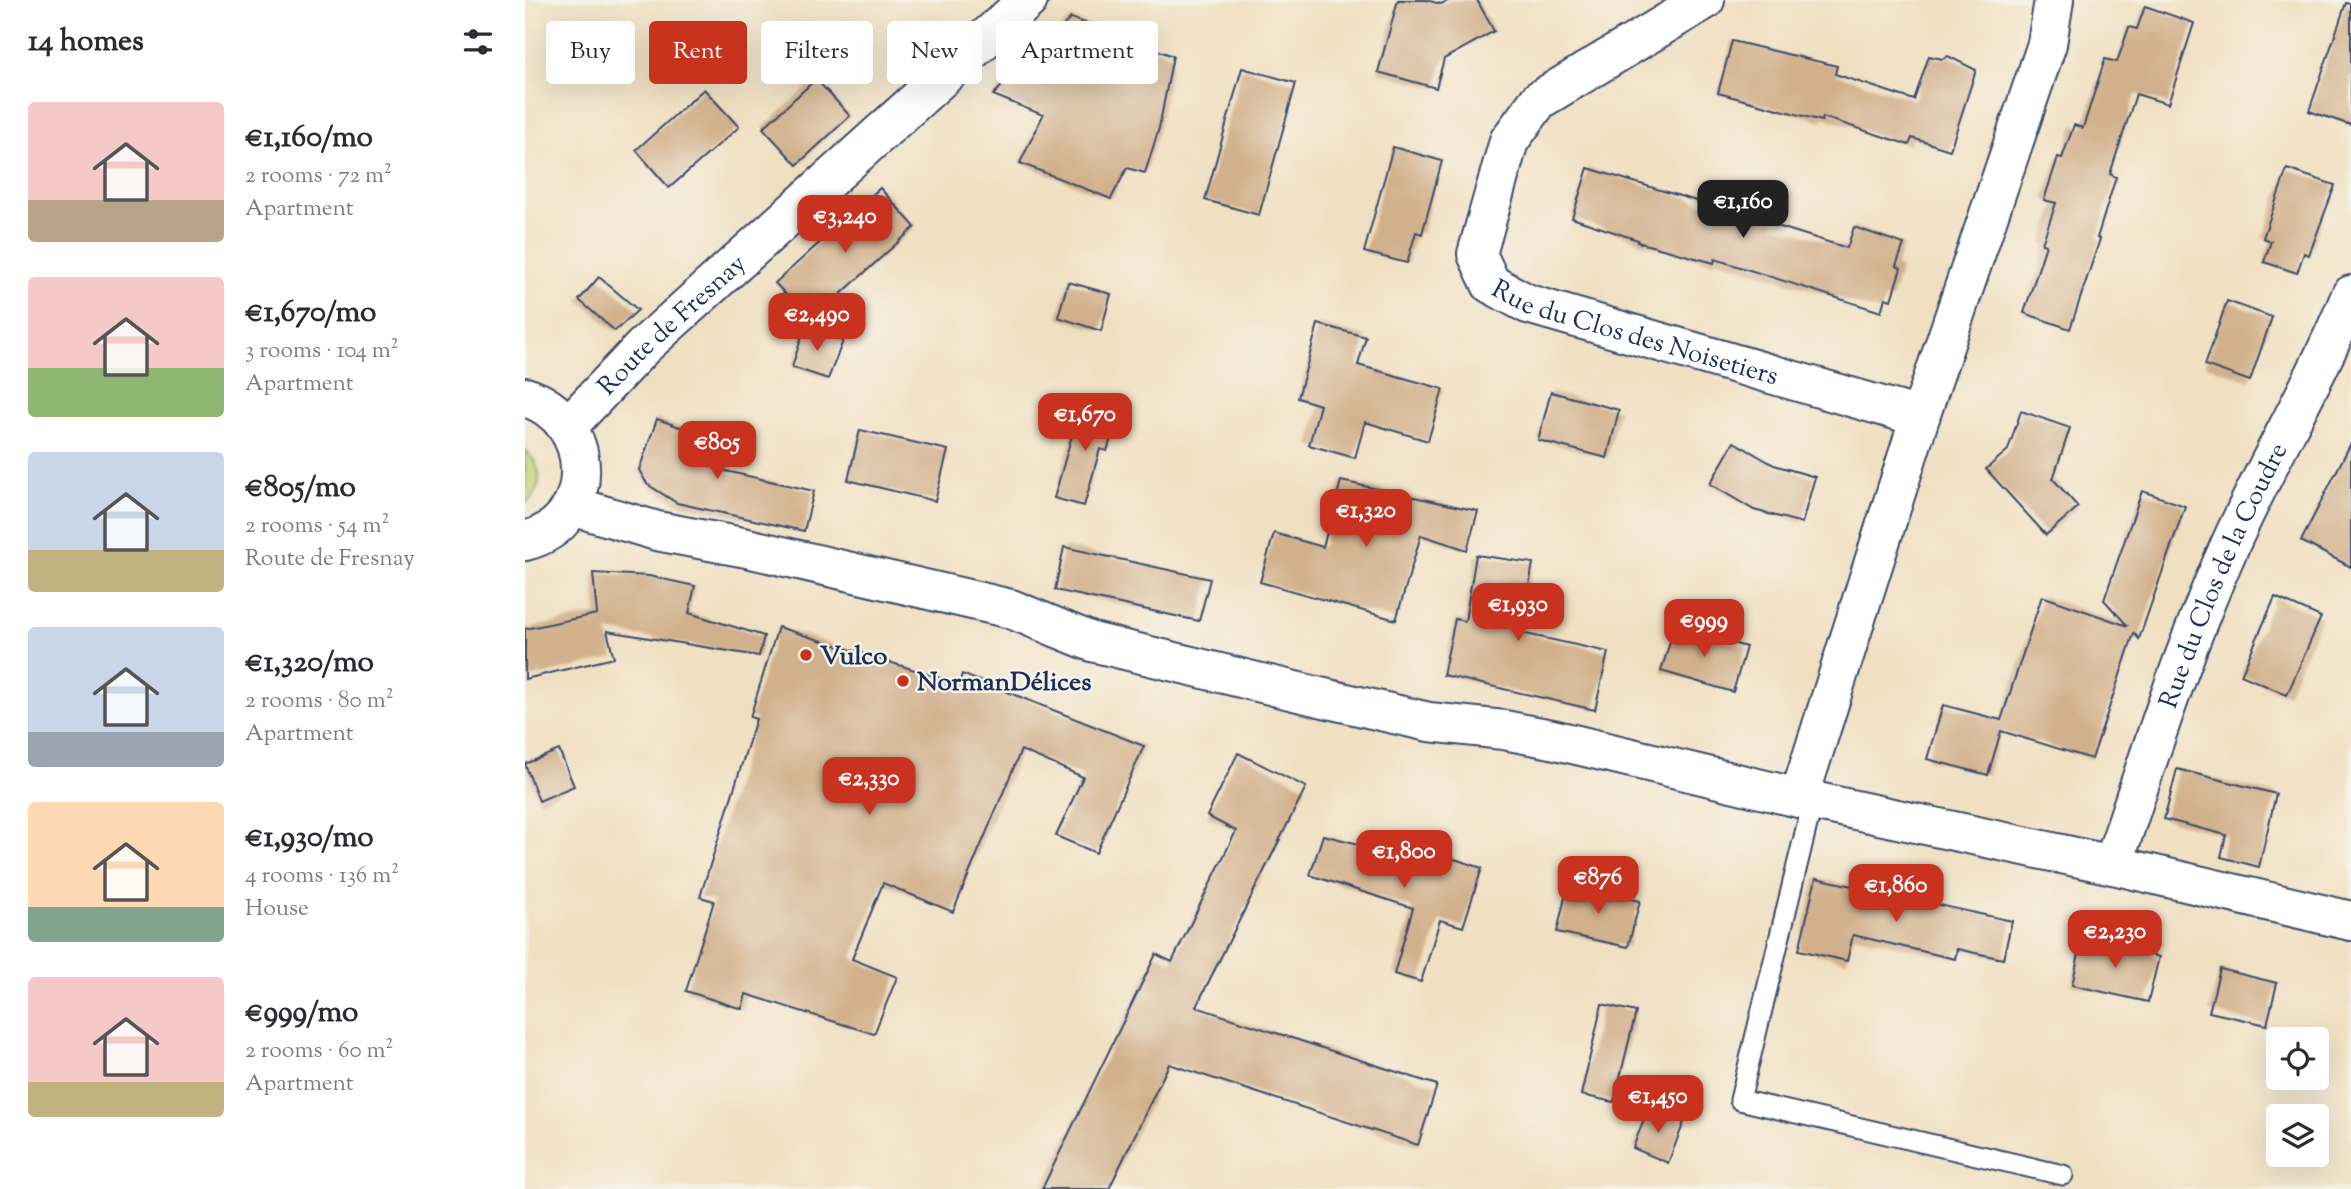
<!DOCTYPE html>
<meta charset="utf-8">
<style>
body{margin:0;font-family:"Sorts Mill Goudy",serif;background:#f7f7f7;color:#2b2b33;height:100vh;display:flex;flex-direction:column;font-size:26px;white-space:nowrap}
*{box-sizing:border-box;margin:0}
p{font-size:23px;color:#7c7c81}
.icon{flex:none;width:38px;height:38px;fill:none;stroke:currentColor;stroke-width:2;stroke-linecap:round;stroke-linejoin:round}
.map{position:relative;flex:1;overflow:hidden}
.drawer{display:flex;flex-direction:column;background:#fff;width:525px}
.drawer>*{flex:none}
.banner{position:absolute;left:21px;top:21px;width:665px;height:63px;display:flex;gap:14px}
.tools{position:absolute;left:1741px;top:1027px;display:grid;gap:14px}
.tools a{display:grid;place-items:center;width:63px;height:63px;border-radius:7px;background:#fff;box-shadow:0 7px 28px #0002;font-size:35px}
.price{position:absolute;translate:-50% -60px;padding:0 16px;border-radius:14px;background:#c8321e;color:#fff;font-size:23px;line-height:46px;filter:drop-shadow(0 2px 4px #0008)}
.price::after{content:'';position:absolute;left:50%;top:42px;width:21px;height:16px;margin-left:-10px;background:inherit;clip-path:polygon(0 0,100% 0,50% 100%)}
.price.on{background:#222;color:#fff}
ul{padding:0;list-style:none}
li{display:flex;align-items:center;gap:21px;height:175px;padding:0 28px}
li span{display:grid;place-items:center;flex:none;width:196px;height:140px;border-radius:7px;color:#555}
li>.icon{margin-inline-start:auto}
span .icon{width:84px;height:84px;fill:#fffc;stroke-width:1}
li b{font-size:30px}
h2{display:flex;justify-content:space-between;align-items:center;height:84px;padding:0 28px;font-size:30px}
.tag{padding:0 24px;border-radius:7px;background:#fff;box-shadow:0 7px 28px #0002;font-size:24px;line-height:63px}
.tag.on{background:#c8321e;color:#fff}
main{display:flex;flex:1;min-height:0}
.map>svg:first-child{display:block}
.green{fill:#c6d475;stroke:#70826a;stroke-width:2}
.building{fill:#d1b18c}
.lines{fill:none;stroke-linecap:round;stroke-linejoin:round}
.service-casing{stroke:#3b4a6d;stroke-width:23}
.minor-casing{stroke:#3b4a6d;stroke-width:42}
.tertiary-casing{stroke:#3b4a6d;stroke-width:42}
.service{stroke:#fff;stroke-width:19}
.minor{stroke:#fff;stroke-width:38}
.tertiary{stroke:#fff;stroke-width:38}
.poi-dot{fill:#c8321e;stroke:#f7f3e8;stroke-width:2.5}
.labels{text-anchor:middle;stroke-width:5;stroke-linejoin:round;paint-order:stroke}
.street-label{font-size:26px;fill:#1b2f5e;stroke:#f7f3e8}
.poi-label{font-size:26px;font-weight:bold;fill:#1b2f5e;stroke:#f7f3e8;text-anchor:start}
</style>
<main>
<section class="drawer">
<h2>14 homes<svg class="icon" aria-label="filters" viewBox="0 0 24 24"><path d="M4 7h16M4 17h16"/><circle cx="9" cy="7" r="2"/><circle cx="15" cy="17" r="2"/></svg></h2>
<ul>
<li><span style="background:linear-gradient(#f6c9c9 70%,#b9a48a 0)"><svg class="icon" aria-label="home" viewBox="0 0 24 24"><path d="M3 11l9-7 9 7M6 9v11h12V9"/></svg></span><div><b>€1,160/mo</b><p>2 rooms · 72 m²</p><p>Apartment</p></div></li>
<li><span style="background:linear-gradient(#f6c9c9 65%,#8fb573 0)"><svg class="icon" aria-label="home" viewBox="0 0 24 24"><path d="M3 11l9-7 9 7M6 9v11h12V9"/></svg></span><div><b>€1,670/mo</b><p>3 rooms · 104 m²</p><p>Apartment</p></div></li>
<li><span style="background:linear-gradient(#c9d6e8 70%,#c2b280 0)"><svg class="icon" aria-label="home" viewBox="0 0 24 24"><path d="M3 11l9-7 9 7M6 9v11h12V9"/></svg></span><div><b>€805/mo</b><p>2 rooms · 54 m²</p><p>Route de Fresnay</p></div></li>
<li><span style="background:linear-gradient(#c9d6e8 75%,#9aa5b1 0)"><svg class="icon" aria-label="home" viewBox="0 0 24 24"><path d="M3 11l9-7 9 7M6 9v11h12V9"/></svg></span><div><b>€1,320/mo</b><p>2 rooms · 80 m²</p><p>Apartment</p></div></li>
<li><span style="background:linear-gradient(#ffd9b3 75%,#7fa58c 0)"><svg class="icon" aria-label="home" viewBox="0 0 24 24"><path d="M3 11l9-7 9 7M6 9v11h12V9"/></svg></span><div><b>€1,930/mo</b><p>4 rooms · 136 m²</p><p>House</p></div></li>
<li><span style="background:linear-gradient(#f6c9c9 75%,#c2b280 0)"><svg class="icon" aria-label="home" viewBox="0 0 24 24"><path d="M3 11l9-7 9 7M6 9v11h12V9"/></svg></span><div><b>€999/mo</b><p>2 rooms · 60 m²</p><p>Apartment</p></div></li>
</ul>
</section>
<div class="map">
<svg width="1826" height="1189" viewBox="0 0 1826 1189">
<rect width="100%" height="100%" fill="#f7f3e8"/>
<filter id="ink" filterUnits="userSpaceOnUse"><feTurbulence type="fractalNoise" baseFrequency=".0143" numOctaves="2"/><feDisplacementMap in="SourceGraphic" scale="14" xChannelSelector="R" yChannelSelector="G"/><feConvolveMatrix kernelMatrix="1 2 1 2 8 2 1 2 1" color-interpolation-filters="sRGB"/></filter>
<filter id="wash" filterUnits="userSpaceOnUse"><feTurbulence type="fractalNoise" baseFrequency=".00686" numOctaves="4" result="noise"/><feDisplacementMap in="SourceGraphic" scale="28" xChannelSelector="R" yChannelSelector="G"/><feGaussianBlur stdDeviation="1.57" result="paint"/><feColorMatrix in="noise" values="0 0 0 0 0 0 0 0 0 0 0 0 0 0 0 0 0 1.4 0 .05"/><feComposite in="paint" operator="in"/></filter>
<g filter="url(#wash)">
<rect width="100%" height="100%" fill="#f0e0c2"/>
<!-- green -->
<path class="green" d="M0,450C19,468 19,487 0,504Z"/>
<g id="blocks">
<!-- building -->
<g class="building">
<path d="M873,0H901L916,4L925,0H952L969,31L919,59L911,88L853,72Z"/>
<path d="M1821,3L1826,4V125L1784,111Z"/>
<path d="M1620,6L1669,23L1643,104L1611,94L1585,174L1591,177L1572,238L1575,239L1545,329L1499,313L1521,245L1517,244L1531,203L1519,200L1533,157L1537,158L1549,125L1558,128L1580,59L1592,62L1604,27L1612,29Z"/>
<path d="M546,18L648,56L634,128L620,173L602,168L586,199L495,163L518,115L468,95Z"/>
<path d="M1207,41L1312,66L1310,74L1389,100L1404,56L1417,59L1423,56L1451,70L1425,150L1387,138L1384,145L1298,117L1297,121L1193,93Z"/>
<path d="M717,68L771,83L734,215L680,200Z"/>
<path d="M291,79L325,116L272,165L238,128Z"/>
<path d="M179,89L214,127L144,188L111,150Z"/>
<path d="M868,147L917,161L897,234L891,232L882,263L839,252Z"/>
<path d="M1063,168L1214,214L1217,207L1250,218L1249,225L1322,248L1329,227L1379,244L1371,266L1376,268L1366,300L1360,298L1356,312L1190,259L1189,263L1112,242L1113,240L1047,218Z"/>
<path d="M1762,169L1810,185L1784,255L1779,253L1772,273L1739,262L1746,241L1738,238Z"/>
<path d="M355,188L390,227L286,321L250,283Z"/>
<path d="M74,277L113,310L90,331L54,300Z"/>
<path d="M543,282L586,294L576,331L533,317Z"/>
<path d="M1702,301L1747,317L1725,381L1680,365Z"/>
<path d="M793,324L841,337L833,365L918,389L903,441L840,422L830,458L784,445L795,405L773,398Z"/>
<path d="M280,326L318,341L303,379L267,367Z"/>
<path d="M1026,392L1094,410L1082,458L1013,440Z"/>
<path d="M556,404L593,414L582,451L575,449L559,506L529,498Z"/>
<path d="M1496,411L1545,428L1528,479L1553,507L1521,535L1461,469L1483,450Z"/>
<path d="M132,419L192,440L191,444L199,447L192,469L289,491L279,531L152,503L122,484L114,470Z"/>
<path d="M335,430L423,450L410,501L323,480Z"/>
<path d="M1209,442L1249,465L1290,477L1277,523L1229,510L1185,484Z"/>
<path d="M1826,443V567L1776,541Z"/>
<path d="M816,481L953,511L942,550L896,535L871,620L735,582L749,533L798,547Z"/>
<path d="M1617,491L1660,506L1614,639L1609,633L1567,759L1476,731L1463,775L1402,759L1418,705L1476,720L1517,596L1603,626L1579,600Z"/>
<path d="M539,547L685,579L674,621L530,590Z"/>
<path d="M951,555L1008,563L996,633L1083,652L1070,710L918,675L930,619L940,621Z"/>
<path d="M68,573L124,576L170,586L164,613L239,636L234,656L82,631L89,658L0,679V629L72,614Z"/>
<path d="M1750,597L1796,617L1762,695L1716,675Z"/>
<path d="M1150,626L1221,647L1208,692L1136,671Z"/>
<path d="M253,627L434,684L437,674L619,746L571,853L531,836L558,777L496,750L428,912L358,883L327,959L372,977L349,1034L221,994L217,1009L161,991L189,901L175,897L231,719L225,717Z"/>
<path d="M34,750L49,786L14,801L0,764Z"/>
<path d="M713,753L781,787L671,1007L912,1085L893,1145L644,1064L584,1189H517L631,954L647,962L711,831L682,816Z"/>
<path d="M1652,769L1751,794L1734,867L1696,857L1701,835L1639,819Z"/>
<path d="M798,835L889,858L892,847L957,868L938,927L915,920L896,982L869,974L888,908L785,875Z"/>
<path d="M1291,878L1487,921L1478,959L1432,949L1430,959L1328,935L1322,961L1274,950Z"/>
<path d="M1043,884L1115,901L1103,947L1032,932Z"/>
<path d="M1558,936L1634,957L1623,1002L1547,985Z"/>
<path d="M1695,969L1752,983L1742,1025L1684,1012Z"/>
<path d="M1077,1004L1111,1012L1089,1102L1056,1095Z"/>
<path d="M1123,1108L1159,1122L1143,1163L1108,1148Z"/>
</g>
</g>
</g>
<g filter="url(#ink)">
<use href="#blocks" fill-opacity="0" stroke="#3b4a6d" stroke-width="2"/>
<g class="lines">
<!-- service casing -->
<g class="service-casing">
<path id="service" d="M1288,800L1215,1100L1538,1175"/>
</g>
<!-- minor casing -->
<g class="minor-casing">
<g id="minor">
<path id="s1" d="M1180,0L1014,100L984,141L952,254L966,284L1003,304L1395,417"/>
<path d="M1274,798L1395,417L1522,44L1529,0"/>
<path id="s2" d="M1588,865C1623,758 1659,648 1705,545C1743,460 1791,381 1826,295"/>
</g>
</g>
<!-- tertiary casing -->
<g class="tertiary-casing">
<g id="tertiary">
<path d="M0,397C72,418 75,523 0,541"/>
<path id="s3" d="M43,426L118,347L503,0"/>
<path d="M47,506L132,531L222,548L486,609L567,642L786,695L904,722L979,730L1027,739L1274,798L1588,865L1826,921"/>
</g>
</g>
<!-- service -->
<use href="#service" class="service"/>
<!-- minor -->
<use href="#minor" class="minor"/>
<!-- tertiary -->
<use href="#tertiary" class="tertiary"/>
</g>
</g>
<!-- markers -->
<g class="poi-dot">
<circle cx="281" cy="655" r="7"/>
<circle cx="378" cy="681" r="7"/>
</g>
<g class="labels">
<!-- street labels -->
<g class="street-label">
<text dy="9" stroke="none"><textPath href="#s3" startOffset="145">Route de Fresnay</textPath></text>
<text dy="9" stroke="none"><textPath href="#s1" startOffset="548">Rue du Clos des Noisetiers</textPath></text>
<text dy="9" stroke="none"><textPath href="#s2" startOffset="310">Rue du Clos de la Coudre</textPath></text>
</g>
<!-- poi labels -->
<g class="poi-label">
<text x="295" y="664">Vulco</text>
<text x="392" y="690">NormanDélices</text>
</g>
</g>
</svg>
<div class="tools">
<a><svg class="icon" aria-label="locate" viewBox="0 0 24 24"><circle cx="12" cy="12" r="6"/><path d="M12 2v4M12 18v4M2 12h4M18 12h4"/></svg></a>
<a><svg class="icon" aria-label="layers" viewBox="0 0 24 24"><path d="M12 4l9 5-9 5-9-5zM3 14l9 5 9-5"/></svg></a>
</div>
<b class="price on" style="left:1218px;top:240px">€1,160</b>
<b class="price" style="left:320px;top:255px">€3,240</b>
<b class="price" style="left:292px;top:353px">€2,490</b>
<b class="price" style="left:560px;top:453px">€1,670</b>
<b class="price" style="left:192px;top:481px">€805</b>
<b class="price" style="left:841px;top:549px">€1,320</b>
<b class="price" style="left:993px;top:643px">€1,930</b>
<b class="price" style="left:1179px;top:659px">€999</b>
<b class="price" style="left:344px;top:817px">€2,330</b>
<b class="price" style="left:879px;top:890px">€1,800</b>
<b class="price" style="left:1073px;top:916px">€876</b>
<b class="price" style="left:1371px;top:924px">€1,860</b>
<b class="price" style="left:1590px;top:970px">€2,230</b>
<b class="price" style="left:1133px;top:1135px">€1,450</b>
<div class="banner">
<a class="tag">Buy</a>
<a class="tag on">Rent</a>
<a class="tag">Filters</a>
<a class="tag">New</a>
<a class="tag">Apartment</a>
</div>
</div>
</main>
